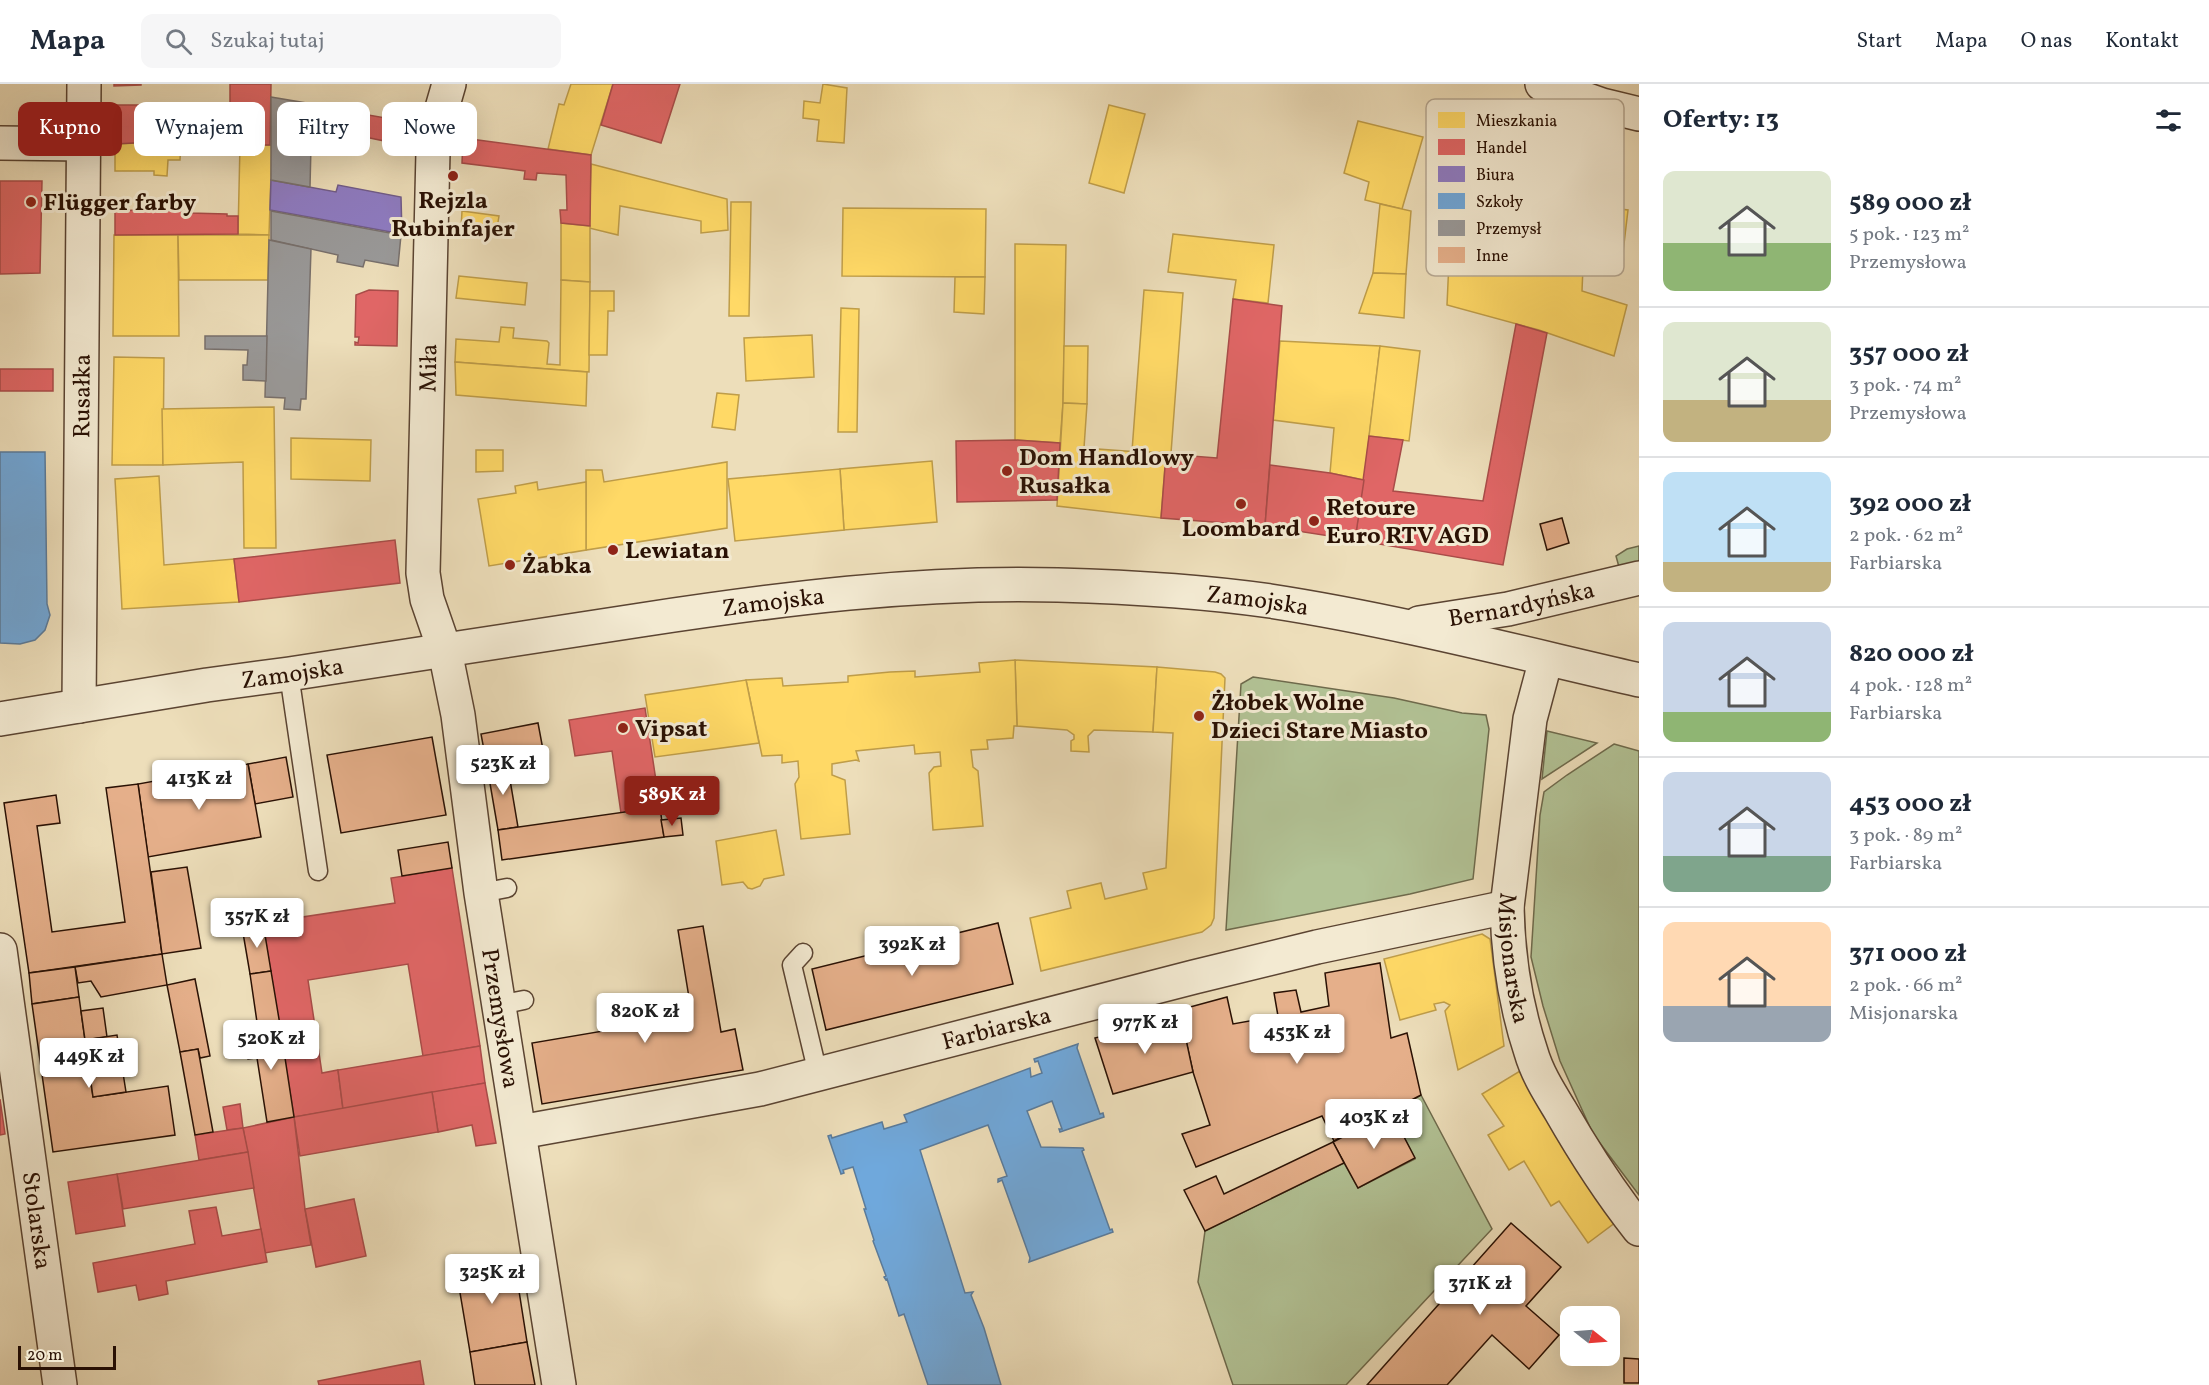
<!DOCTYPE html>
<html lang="pl">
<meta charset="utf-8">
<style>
body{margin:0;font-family:Vollkorn,serif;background:#f6f6f7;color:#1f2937;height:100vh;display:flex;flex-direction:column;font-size:22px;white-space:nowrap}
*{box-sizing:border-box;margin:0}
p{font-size:20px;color:#747a83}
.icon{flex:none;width:33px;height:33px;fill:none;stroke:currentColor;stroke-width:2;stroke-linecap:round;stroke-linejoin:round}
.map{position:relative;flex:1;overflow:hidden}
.drawer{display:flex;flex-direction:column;background:#fff;width:570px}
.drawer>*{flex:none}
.top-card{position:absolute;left:18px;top:18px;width:570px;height:54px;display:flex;gap:12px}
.needle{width:39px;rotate:107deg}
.buttons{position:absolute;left:1560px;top:1222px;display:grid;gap:12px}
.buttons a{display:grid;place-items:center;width:60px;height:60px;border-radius:12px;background:#fff;box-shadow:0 6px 24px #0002;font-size:30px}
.scale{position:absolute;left:18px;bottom:15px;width:98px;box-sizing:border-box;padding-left:6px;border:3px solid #2a1104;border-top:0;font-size:16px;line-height:21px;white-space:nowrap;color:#2a1104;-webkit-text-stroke:4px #f3ead2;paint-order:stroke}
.price{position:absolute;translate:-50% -51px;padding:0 14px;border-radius:6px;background:#fff;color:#222;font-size:20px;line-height:39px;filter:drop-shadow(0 2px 3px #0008)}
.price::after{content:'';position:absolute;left:50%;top:36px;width:18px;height:14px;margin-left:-9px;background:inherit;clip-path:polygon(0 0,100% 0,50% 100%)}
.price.active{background:#8f2418;color:#fff}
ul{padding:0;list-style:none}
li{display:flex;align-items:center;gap:18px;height:150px;padding:0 24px}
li+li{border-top:2px solid #e0e1e3}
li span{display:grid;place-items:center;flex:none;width:168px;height:120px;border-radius:12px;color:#555}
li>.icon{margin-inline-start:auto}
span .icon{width:72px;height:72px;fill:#fffc;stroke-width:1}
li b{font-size:26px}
h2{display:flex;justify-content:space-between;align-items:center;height:72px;padding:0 24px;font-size:26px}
.chip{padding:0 21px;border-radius:12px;background:#fff;box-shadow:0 6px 24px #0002;font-size:21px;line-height:54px}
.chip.active{background:#8f2418;color:#fff}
header{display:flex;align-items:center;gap:36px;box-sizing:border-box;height:84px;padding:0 30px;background:#fff;border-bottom:2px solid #e0e1e3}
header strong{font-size:28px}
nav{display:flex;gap:33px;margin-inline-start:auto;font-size:21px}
.search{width:420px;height:54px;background:#f6f6f7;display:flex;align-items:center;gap:15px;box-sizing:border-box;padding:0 21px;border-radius:12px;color:#747a83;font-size:22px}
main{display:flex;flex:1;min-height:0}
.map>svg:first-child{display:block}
.green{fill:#b2c295;stroke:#6e6a4c;stroke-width:1.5}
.homes{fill:#ffd966;stroke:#bf9d49;stroke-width:1.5}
.shops{fill:#e06666;stroke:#a94c49;stroke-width:1.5}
.offices{fill:#8e7cc3;stroke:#705c8a;stroke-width:1.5}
.schools{fill:#6fa8dc;stroke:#5a7b9b;stroke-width:1.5}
.industry{fill:#999;stroke:#78706c;stroke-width:1.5}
.building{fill:#e5af8a;stroke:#2a1104;stroke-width:1.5}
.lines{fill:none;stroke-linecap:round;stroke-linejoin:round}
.lane-casing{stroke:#5b4432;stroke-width:21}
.street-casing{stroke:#5b4432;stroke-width:36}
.lane{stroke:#f3ead2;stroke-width:18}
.street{stroke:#f3ead2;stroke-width:33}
.poi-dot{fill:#8f2418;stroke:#f3ead2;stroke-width:2}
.labels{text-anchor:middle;stroke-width:6;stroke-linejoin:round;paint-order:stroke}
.poi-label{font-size:24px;font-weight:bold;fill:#2a1104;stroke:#f3ead2;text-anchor:start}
.street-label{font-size:24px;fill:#2a1104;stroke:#f3ead2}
.key{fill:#f3ead2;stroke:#b7a994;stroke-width:1.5}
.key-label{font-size:16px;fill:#2a1104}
</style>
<header>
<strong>Mapa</strong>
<div class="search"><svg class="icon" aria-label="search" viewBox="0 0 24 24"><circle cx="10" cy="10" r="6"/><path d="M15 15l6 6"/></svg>Szukaj tutaj</div>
<nav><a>Start</a><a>Mapa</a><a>O nas</a><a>Kontakt</a></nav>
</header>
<main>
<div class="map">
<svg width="1639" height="1301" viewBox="0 0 1639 1301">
<rect width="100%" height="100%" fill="#eddeba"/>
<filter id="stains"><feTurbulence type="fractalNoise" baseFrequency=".00333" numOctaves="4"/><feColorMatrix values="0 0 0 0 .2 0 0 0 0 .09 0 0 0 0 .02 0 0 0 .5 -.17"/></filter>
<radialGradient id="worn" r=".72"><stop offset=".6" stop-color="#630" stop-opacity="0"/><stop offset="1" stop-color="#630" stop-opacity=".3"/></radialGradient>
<!-- green -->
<g class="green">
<path d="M1639,462V478L1619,483L1616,472L1627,465Z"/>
<path d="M1253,593L1394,614L1462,629L1486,631L1489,645L1473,795L1410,810L1226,846L1241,600Z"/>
<path d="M1547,647L1597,659L1542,695Z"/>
<path d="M1614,660L1639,667V1111L1593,1050L1560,977L1543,922L1531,873L1540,731L1544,708L1567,691Z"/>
<path d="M1421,1011L1492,1145L1346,1301H1233L1198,1198L1205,1147L1344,1079L1358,1104L1415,1075L1391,1028Z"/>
</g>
<!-- homes -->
<g class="homes">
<path d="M571,0H613L591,71L548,65L559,20L564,21Z"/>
<path d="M823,0L847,4L844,59L817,57L819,36L803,34L804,17L820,19Z"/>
<path d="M1109,21L1145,30L1124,109L1089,99Z"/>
<path d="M1358,37L1423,53L1402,125L1365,116L1369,98L1344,89Z"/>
<path d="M181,57L180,76H168L167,92L154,91V87H115V60Z"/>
<path d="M240,61H272L269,151L238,150Z"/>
<path d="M591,80L727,115L728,146L701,149V137L620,122L618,151L589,144Z"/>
<path d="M1528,114L1628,126L1622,177L1522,165Z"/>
<path d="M731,118H751L749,232H729Z"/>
<path d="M1380,120L1411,127L1406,190L1373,189Z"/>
<path d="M843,124L986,125L985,193L842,192Z"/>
<path d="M462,127L499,132L496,150L461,145Z"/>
<path d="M561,139L590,142V198L561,196Z"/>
<path d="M1173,150L1274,161L1268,219L1233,215L1236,196L1168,188Z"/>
<path d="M114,151H178L179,252H113Z"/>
<path d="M178,151H269L268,196H179Z"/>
<path d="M1015,160L1066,161L1063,319L1060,359L1015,356Z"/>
<path d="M1449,177L1528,189L1529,177L1583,183L1582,207L1627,221L1614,272L1539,246L1447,221Z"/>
<path d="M1373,189L1406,190L1404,234L1359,229Z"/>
<path d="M459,192L527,199L525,221L456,214Z"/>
<path d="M955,193H985L984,230L954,228Z"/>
<path d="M561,196L590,198L589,288L455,278L456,255L499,258L501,243L514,244L513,254L547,257L549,259L547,280L560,281Z"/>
<path d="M1144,206L1183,209L1171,369L1132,367Z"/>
<path d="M590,207H614V227H608L607,271H589Z"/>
<path d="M841,224L859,225L857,348H838Z"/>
<path d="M812,251L814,293L746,297L744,254Z"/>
<path d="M1280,257L1380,262L1364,396L1330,389L1334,344L1273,336Z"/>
<path d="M1064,262H1088L1087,320L1063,319Z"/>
<path d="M1380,262L1420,267L1409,357L1369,352Z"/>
<path d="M114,273L164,274L163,381H112Z"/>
<path d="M455,278L587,288L586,322L456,311Z"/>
<path d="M717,309L739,311L735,346L712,343Z"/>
<path d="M1063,319L1087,320L1084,364L1166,370L1161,434L1057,422Z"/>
<path d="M274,323L276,464H244L243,378L163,381L162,325Z"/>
<path d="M291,354L371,356L370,397L291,395Z"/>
<path d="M476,366H503V387L476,388Z"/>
<path d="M932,377L937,438L844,446L840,385Z"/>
<path d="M727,378V444L586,466V386H602L604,398Z"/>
<path d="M840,385L844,446L735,457L728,395Z"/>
<path d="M159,392L164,481L234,475L239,518L122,525L115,395Z"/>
<path d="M537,398L538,406L586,398V466L489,482L478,415L516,409L515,402Z"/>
<path d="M1015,576L1157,583L1153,648L1094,646L1088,652L1089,668L1071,667V657L1074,655V651L1067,646L1017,642Z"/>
<path d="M1015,576L1017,642H1014L1013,654L987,656L988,665L971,666L973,683L978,687L983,742L933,746L929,689L934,683L941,682L940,668L915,670L914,661L856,667L859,677L856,676L832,680V691L845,696L850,750L801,755L795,700L799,693L798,677L782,679V671L762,672L746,596L782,594L783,602L848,598V592L890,588L915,587V593L980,588L979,579Z"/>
<path d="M1157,583L1215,588L1221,590L1225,594L1214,834L1211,841L1202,848L1041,887L1030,834L1071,824L1067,807L1101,799L1105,815L1147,805L1143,789L1166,784L1173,649L1153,648Z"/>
<path d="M746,596L759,659L655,673L645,611Z"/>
<path d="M776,746L784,791L764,795L760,802L752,805L748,804L743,798L722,801L716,757Z"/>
<path d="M1482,850L1490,855L1504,962L1458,986L1445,927L1450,921L1444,918L1434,920L1436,926L1400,936L1384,875Z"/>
<path d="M1520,987L1560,1056L1616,1138L1588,1159L1559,1117L1551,1122L1524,1077L1509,1086L1488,1051L1504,1042L1482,1010Z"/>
</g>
<!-- shops -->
<g class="shops">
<path d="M114,0H141V1L114,2Z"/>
<path d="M230,0H271L270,61H229L228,54L115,60V21H154L155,37L230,35Z"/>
<path d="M613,0H680L661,59L601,41Z"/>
<path d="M334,25L403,37L399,60L331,46Z"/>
<path d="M463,54L591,71L590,142L561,139L560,126H567L566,91L537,89L536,96L524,95L525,87L462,79Z"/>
<path d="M0,97H42L40,189L0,190Z"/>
<path d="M164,125V127H189V129L227,130V132H238V150L115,151V127Z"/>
<path d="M369,206L398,207L397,262L355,261V258L358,259L359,253H355L356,211Z"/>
<path d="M1233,215L1282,222L1265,442L1161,434L1166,370L1217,374Z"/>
<path d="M1516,240L1547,249L1503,481L1355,456L1369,352L1403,356L1393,407L1483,417Z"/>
<rect x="0" y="285" width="53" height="22"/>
<path d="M1015,356L1060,359L1057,416L957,418L956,357Z"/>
<path d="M1270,381L1330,389L1364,396L1355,456L1265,442Z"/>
<path d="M395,456L400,499L239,518L234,475Z"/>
<path d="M645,624L660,723L621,729L612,667L575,672L569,636Z"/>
<path d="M452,784L480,962L423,972L408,880L308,896L322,989L338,986L343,1025L294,1033L263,839L395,819L391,794Z"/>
<path d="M480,962L485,999L343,1025L338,986Z"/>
<path d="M485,999L496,1059L476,1062L472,1041L438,1048L432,1008Z"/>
<path d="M432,1008L438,1048L300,1072L294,1033Z"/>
<path d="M0,1015L5,1050L0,1051Z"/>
<path d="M240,1020L243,1044L227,1046L223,1023Z"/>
<path d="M294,1033L305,1125L311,1161L265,1169L243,1044Z"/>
<path d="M243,1044L248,1068L199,1076L195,1051Z"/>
<path d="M248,1068L254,1104L123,1125L117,1090Z"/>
<path d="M117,1090L125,1142L76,1150L68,1098Z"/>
<path d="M354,1115L366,1172L316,1183L305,1125Z"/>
<path d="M216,1123L222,1152L261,1145L267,1178L166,1197L168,1210L139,1216L136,1201L98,1208L93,1179L195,1160L189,1127Z"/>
<path d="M420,1277L424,1301H319L318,1297Z"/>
</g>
<!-- offices -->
<path class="offices" d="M271,96L336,108L338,101L401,113L402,150L270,126Z"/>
<!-- schools -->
<g class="schools">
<path d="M0,368H45L47,520L50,531L45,546L35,556L20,560L0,559Z"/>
<path d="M1078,960L1077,964L1100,1030L1103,1029L1104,1033L1060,1048L1059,1045H1062L1052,1017L1027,1027L1041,1063L1083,1064L1084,1066L1082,1067L1110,1146L1112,1145L1113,1148L1029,1178L1030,1174L1002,1096L998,1098V1095L1007,1092L988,1041L920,1066L965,1209L973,1208L971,1211L984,1244L1001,1301H928L904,1230L899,1232L887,1195L886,1196L884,1193L886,1192L873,1157L874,1156L864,1125H866L853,1083L843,1086L844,1089L841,1090L828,1052L831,1051L832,1054L882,1038L884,1045L907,1038L904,1031L1030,984L1031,993L1042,989L1038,977L1035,978L1034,975Z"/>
</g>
<!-- industry -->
<g class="industry">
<path d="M271,13L312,20L310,103L271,96Z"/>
<path d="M271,127L401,151L398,182L365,176L363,183L337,178L338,171L271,156Z"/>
<path d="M269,156L311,165L306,315H301L300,326L284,325L285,314L265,313Z"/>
<path d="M205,252H267L266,297L243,296V281H247L248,266L205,265Z"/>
</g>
<!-- building -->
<g class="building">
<path d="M1562,434L1569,459L1547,466L1540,440Z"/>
<path d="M538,639L544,671L487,682L481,650Z"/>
<path d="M432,653L446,731L341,749L327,671Z"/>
<path d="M286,673L293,713L255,720L248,680Z"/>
<path d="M507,678L518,743L498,746L487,682Z"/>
<path d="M248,680L261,753L148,773L138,700Z"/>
<path d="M138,700L162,870L29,889L4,719L56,711L60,739L37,742L52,848L125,838L106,704Z"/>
<path d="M660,723L664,753L502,776L498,746Z"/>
<path d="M681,734L683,751L664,753L661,736Z"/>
<path d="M448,758L452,784L402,792L398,766Z"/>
<path d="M187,783L201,864L162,870L151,788Z"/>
<path d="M263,839L271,887L250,890L242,843Z"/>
<path d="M998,839L1013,900L826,946L812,885Z"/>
<path d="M703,842L721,948L735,945L743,986L542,1020L532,959L692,932L678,846Z"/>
<path d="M162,870L167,901L101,913L91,897L78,899L75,883Z"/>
<path d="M1380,879L1391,954L1407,949L1421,1011L1334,1057L1322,1032L1196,1083L1182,1050L1210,1041L1193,988L1179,926L1227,913L1233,940L1278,932L1274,909L1296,906L1301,928L1329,922L1325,889Z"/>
<path d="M75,883L79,913L32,920L29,889Z"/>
<path d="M271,887L280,941L258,945L250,890Z"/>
<path d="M195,895L210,972L200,974L198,965L180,968L167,901Z"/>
<path d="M79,913L93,1013L168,1002L175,1051L53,1068L32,920Z"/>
<path d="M103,924L107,953L85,956L81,927Z"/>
<path d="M1181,932L1193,988L1113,1010L1095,954Z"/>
<path d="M280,941L294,1033L267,1038L257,974L248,975L244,947Z"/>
<path d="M117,951L126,1008L93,1013L85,956Z"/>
<path d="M198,965L213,1048L195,1051L180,968Z"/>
<path d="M1391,1028L1415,1074L1358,1104L1333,1058Z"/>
<path d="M1333,1058L1344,1079L1205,1147L1184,1106L1216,1092L1224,1110Z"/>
<path d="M1511,1139L1561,1183L1526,1222L1559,1251L1529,1285L1492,1251L1447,1301H1367Z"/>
<path d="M514,1175L527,1258L470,1268L456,1185Z"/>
<path d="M527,1258L535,1301H475L470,1268Z"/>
<path d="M1624,1274L1639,1275V1299H1624Z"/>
</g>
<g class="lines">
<!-- lane casing -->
<g class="lane-casing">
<g id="lane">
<path d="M289,590L318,787"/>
<path d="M481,809L507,804"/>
<path d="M803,869L792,881L818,990"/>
<path d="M499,921L524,916"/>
</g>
</g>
<!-- street casing -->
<g class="street-casing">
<g id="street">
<path id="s1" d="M449,0L438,38L433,68L423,489L427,515L445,567L458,631L481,809L559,1301"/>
<path d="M1542,0L1602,21L1639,30"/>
<path d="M0,59L84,60"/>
<path id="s2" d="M1419,539L1508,525L1639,494"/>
<path id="s3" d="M1546,575L1530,635L1507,823C1508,871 1516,923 1531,968C1537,989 1549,1008 1560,1026C1584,1068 1609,1107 1639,1145"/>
<path id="s4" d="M79,622L84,0"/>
<path id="s5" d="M0,635L207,601L289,590C406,572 524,554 641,536C780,515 917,497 1058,501C1128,503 1201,507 1270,517C1394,536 1517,568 1639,596"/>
<path id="s6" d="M0,866L60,1301"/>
<path id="s7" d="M520,1048L760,1005L1194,893L1317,863L1507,823"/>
</g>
</g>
<!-- lane -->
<use href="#lane" class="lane"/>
<!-- street -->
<use href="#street" class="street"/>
</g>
<!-- markers -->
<g class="poi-dot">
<circle cx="453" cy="92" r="6"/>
<circle cx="31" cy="118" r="6"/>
<circle cx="1007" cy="387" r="6"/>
<circle cx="1241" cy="420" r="6"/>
<circle cx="1314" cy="437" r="6"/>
<circle cx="613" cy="466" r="6"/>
<circle cx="510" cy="481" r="6"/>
<circle cx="1199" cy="632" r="6"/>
<circle cx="623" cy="644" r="6"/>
</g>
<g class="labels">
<!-- poi labels -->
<g class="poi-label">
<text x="453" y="124" text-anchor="middle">Rejzla<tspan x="453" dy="28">Rubinfajer</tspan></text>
<text x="43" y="126">Flügger farby</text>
<text x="1019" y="381">Dom Handlowy<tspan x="1019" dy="28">Rusałka</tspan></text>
<text x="1326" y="431">Retoure<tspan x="1326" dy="28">Euro RTV AGD</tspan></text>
<text x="1241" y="452" text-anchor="middle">Loombard</text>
<text x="625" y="474">Lewiatan</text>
<text x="522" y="489">Żabka</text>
<text x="1211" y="626">Żłobek Wolne<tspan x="1211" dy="28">Dzieci Stare Miasto</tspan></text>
<text x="635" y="652">Vipsat</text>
</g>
<!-- street labels -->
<g class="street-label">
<text transform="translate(428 284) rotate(-89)" y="8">Miła</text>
<text dy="8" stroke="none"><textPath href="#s4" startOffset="310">Rusałka</textPath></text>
<text dy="8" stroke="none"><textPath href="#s5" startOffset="782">Zamojska</textPath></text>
<text dy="8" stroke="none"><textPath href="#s5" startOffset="1268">Zamojska</textPath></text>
<text dy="8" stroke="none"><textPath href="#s2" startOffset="104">Bernardyńska</textPath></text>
<text dy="8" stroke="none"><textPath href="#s5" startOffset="296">Zamojska</textPath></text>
<text dy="8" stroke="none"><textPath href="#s3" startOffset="303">Misjonarska</textPath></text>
<text dy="8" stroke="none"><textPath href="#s1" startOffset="944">Przemysłowa</textPath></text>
<text dy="8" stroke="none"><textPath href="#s7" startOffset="488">Farbiarska</textPath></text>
<text dy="8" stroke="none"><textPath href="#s6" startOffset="273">Stolarska</textPath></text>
</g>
</g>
<!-- legend -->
<rect x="1426" y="15" width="198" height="177" rx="9" class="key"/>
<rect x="1438" y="28" width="27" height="16" fill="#ffd966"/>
<rect x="1438" y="55" width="27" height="16" fill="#e06666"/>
<rect x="1438" y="82" width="27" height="16" fill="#8e7cc3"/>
<rect x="1438" y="109" width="27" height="16" fill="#6fa8dc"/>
<rect x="1438" y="136" width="27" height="16" fill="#999"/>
<rect x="1438" y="163" width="27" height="16" fill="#e5af8a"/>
<g class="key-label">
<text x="1476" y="42">Mieszkania</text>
<text x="1476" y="69">Handel</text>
<text x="1476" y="96">Biura</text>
<text x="1476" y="123">Szkoły</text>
<text x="1476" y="150">Przemysł</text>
<text x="1476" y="177">Inne</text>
</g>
<rect width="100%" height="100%" filter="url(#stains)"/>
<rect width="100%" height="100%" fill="url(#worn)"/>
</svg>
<div class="buttons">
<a><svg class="needle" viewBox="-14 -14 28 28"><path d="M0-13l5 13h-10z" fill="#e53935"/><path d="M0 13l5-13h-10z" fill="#747a83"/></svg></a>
</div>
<div class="scale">20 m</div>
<b class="price" style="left:503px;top:712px">523K zł</b>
<b class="price" style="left:199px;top:727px">413K zł</b>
<b class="price active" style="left:672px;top:743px">589K zł</b>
<b class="price" style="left:257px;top:865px">357K zł</b>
<b class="price" style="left:912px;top:893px">392K zł</b>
<b class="price" style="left:645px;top:960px">820K zł</b>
<b class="price" style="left:1145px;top:971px">977K zł</b>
<b class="price" style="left:1297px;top:981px">453K zł</b>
<b class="price" style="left:271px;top:987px">520K zł</b>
<b class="price" style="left:89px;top:1005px">449K zł</b>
<b class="price" style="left:1374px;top:1066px">403K zł</b>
<b class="price" style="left:492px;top:1221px">325K zł</b>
<b class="price" style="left:1480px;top:1232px">371K zł</b>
<div class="top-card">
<a class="chip active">Kupno</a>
<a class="chip">Wynajem</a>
<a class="chip">Filtry</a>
<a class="chip">Nowe</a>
</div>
</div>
<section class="drawer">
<h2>Oferty: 13<svg class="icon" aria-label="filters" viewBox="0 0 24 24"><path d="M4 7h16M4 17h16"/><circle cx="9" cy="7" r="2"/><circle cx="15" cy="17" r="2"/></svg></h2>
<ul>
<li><span style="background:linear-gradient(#dfe7d0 60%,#8fb573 0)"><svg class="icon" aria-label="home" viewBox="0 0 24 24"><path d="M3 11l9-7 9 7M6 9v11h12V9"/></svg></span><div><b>589 000 zł</b><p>5 pok. · 123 m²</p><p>Przemysłowa</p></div></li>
<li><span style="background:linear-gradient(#dfe7d0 65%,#c2b280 0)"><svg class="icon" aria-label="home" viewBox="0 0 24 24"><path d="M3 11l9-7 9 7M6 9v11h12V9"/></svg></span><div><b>357 000 zł</b><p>3 pok. · 74 m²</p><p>Przemysłowa</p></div></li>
<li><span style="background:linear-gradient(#bfe0f5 75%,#c2b280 0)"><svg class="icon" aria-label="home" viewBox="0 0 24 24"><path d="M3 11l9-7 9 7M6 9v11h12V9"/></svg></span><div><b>392 000 zł</b><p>2 pok. · 62 m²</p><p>Farbiarska</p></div></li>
<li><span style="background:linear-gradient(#c9d6e8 75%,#8fb573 0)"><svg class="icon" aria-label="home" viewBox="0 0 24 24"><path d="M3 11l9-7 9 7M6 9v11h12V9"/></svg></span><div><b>820 000 zł</b><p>4 pok. · 128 m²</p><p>Farbiarska</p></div></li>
<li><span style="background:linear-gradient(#c9d6e8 70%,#7fa58c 0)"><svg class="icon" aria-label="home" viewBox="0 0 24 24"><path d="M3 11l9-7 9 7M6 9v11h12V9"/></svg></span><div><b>453 000 zł</b><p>3 pok. · 89 m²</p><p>Farbiarska</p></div></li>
<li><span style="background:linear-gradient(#ffd9b3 70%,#9aa5b1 0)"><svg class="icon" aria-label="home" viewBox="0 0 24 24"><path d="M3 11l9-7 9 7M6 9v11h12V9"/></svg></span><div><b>371 000 zł</b><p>2 pok. · 66 m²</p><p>Misjonarska</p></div></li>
</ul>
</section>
</main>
